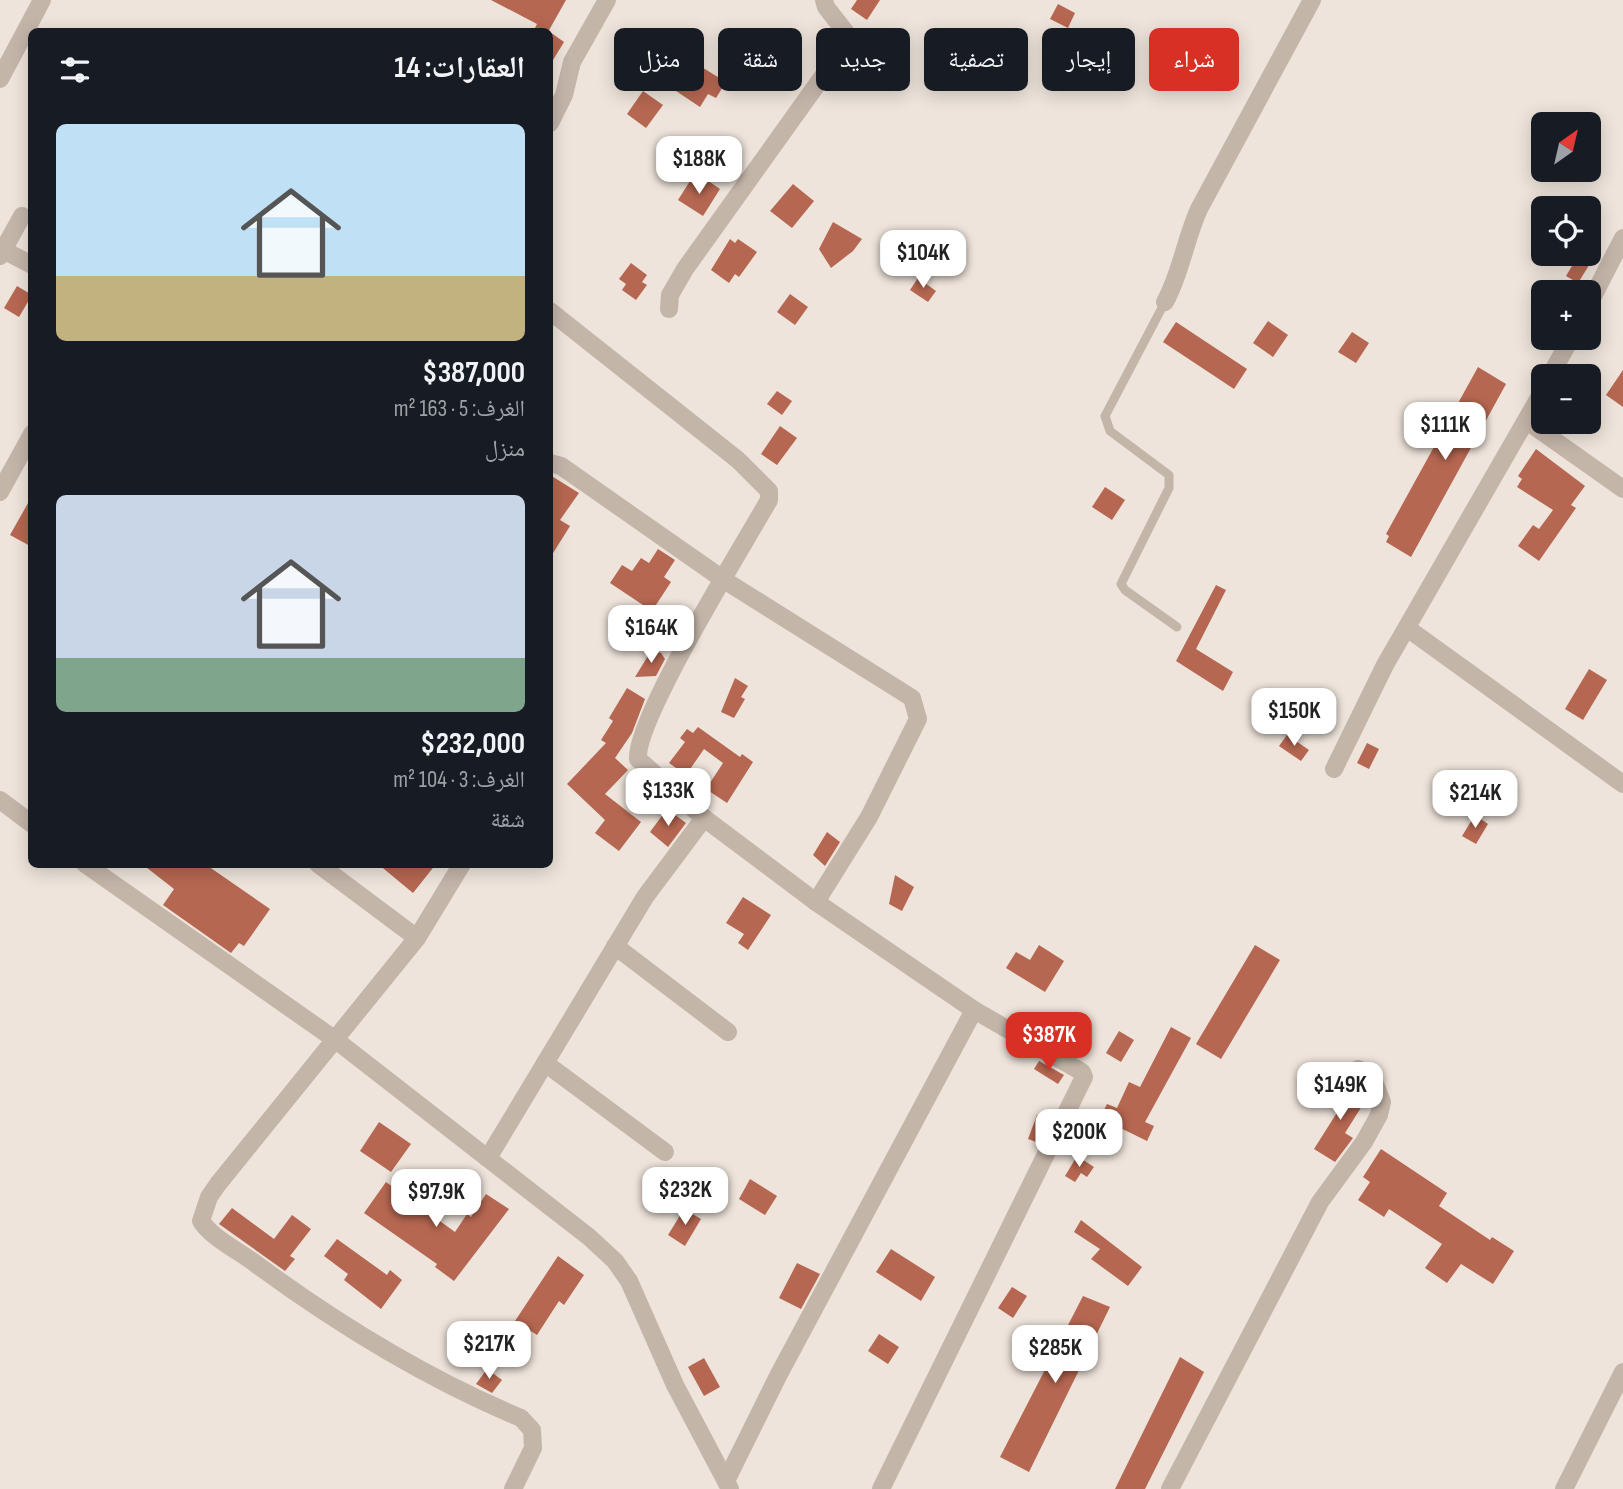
<!DOCTYPE html>
<html lang="ar">
<meta charset="utf-8">
<style>
body{margin:0;font-family:"Sofia Sans Condensed","Noto Naskh Arabic",sans-serif;background:#242831;color:#f1f3f6;direction:rtl;height:100vh;display:flex;flex-direction:column;font-size:26px;white-space:nowrap}
*{box-sizing:border-box;margin:0}
p{font-size:23px;color:#9ea1a6}
.icon{flex:none;width:38px;height:38px;fill:none;stroke:currentColor;stroke-width:2;stroke-linecap:round;stroke-linejoin:round}
.map{position:relative;flex:1;overflow:hidden;direction:ltr}
.details{position:absolute;left:28px;top:28px;width:525px;height:840px;display:flex;flex-direction:column;background:#171b24;border-radius:10px;box-shadow:0 4px 18px #0003;direction:rtl}
.details>*{flex:none}
.hud{position:absolute;left:574px;top:28px;width:665px;height:63px;direction:rtl;display:flex;gap:14px}
.needle{width:46px;rotate:34deg}
.controls{position:absolute;left:1531px;top:112px;display:grid;gap:14px}
.controls a{display:grid;place-items:center;width:70px;height:70px;border-radius:10px;background:#171b24;box-shadow:0 4px 18px #0003;font-size:35px}
.price{position:absolute;translate:-50% -60px;padding:0 16px;border-radius:14px;background:#fff;color:#222;font-size:23px;line-height:46px;filter:drop-shadow(0 2px 4px #0008)}
.price::after{content:'';position:absolute;left:50%;top:42px;width:21px;height:16px;margin-left:-10px;background:inherit;clip-path:polygon(0 0,100% 0,50% 100%)}
.price.active{background:#d93025;color:#fff}
ul{padding:0;list-style:none}
li{display:grid;align-content:center;gap:14px;height:371px;padding:0 28px}
li span{display:grid;place-items:center;height:217px;border-radius:10px;color:#555}
li>.icon{margin-inline-start:auto}
span .icon{width:126px;height:126px;fill:#fffc;stroke-width:1}
li b{font-size:30px}
h2{display:flex;justify-content:space-between;align-items:center;height:84px;padding:0 28px;font-size:30px}
.pill{padding:0 24px;border-radius:10px;background:#171b24;box-shadow:0 4px 18px #0003;font-size:24px;line-height:63px}
.pill.active{background:#d93025;color:#fff}
.map>svg:first-child{display:block}
.building{fill:#b66751}
.lines{fill:none;stroke-linecap:round;stroke-linejoin:round}
.lane{stroke:#c4b5a9;stroke-width:9}
.street{stroke:#c4b5a9;stroke-width:18}
</style>
<div class="map">
<svg width="1623" height="1489" viewBox="0 0 1623 1489">
<rect width="100%" height="100%" fill="#eee4db"/>
<!-- building -->
<g class="building">
<path d="M491,0H566L548,32H533L537,24Z"/>
<path d="M857,0H880L867,20L851,9Z"/>
<path d="M1058,4L1075,13L1068,28L1050,19Z"/>
<path d="M550,32L564,42L550,65Z"/>
<path d="M700,66L726,82L716,98L708,94L700,107L676,91L689,69L695,73Z"/>
<path d="M643,91L663,105L646,128L627,114Z"/>
<path d="M704,178L720,189L703,216L678,200L690,181L698,187Z"/>
<path d="M793,184L814,201L792,228L770,211Z"/>
<path d="M833,222L862,239L853,251L831,268L819,249Z"/>
<path d="M730,239L735,243L738,239L757,252L739,277L735,274L729,283L711,270Z"/>
<path d="M1579,254H1596L1578,283L1566,276Z"/>
<path d="M631,263L647,275L642,282L647,285L636,300L622,290L626,284L619,279Z"/>
<path d="M918,278L936,291L928,302L910,290Z"/>
<path d="M17,286L32,295L19,317L4,308Z"/>
<path d="M790,294L808,307L795,325L777,312Z"/>
<path d="M1268,321L1288,335L1273,357L1253,343Z"/>
<path d="M1176,322L1247,369L1234,389L1163,342Z"/>
<path d="M1352,332L1369,343L1356,363L1338,352Z"/>
<path d="M1478,367L1506,384L1411,557L1386,542L1389,536L1386,534Z"/>
<path d="M1623,370V407L1606,395Z"/>
<path d="M777,391L792,401L782,415L767,404Z"/>
<path d="M780,426L797,438L777,465L761,454Z"/>
<path d="M1536,449L1585,486L1571,505L1576,508L1539,561L1518,546L1533,525L1539,529L1553,510L1517,487L1522,479L1518,476Z"/>
<path d="M550,475L579,493L560,520L570,526L550,558Z"/>
<path d="M1105,487L1125,500L1112,520L1092,507Z"/>
<path d="M32,496V547L10,535Z"/>
<path d="M658,549L675,560L664,577L671,582L652,611L610,583L622,565L632,571L641,558L649,563Z"/>
<path d="M1216,585L1226,590L1196,649L1233,672L1223,691L1176,661Z"/>
<path d="M651,651L661,653L665,659L656,676L635,677Z"/>
<path d="M1589,669L1607,680L1583,720L1565,709Z"/>
<path d="M735,678L748,686L741,697L745,699L734,718L721,712Z"/>
<path d="M627,688L645,699L632,733L615,758L628,770L605,794L641,822L619,851L595,833L605,820L567,784L606,743L601,740L613,721L609,718Z"/>
<path d="M698,727L740,757L742,754L753,762L727,803L706,789L723,763L704,749L686,775L669,763L685,742L680,738L687,729L693,733Z"/>
<path d="M1287,735L1309,750L1301,761L1279,746Z"/>
<path d="M1367,743L1379,749L1369,769L1357,763Z"/>
<path d="M667,809L686,823L668,847L650,832Z"/>
<path d="M1475,815L1488,824L1476,844L1462,836Z"/>
<path d="M827,832L840,842L825,866L813,855Z"/>
<path d="M142,864H205L270,909L244,946L239,943L231,953L163,905L174,889Z"/>
<path d="M378,864H436L413,893Z"/>
<path d="M895,875L914,887L902,911L889,904Z"/>
<path d="M743,897L771,915L748,950L738,943L744,934L726,923Z"/>
<path d="M1039,945L1064,961L1045,992L1006,968L1016,952L1030,960Z"/>
<path d="M1255,945L1280,960L1221,1059L1196,1044Z"/>
<path d="M1041,1013L1055,1022L1045,1038L1030,1028Z"/>
<path d="M1171,1027L1191,1038L1145,1122L1154,1126L1147,1141L1100,1118L1107,1104L1117,1108L1129,1082L1140,1087Z"/>
<path d="M1119,1031L1134,1040L1121,1062L1106,1053Z"/>
<path d="M1039,1061L1064,1075L1058,1084L1034,1069Z"/>
<path d="M1340,1082L1367,1098L1345,1133L1353,1138L1335,1162L1314,1149L1338,1111L1327,1104Z"/>
<path d="M1037,1115L1050,1120L1039,1143L1028,1139Z"/>
<path d="M379,1122L411,1144L391,1172L360,1151Z"/>
<path d="M1381,1149L1447,1193L1439,1206L1490,1240L1492,1237L1514,1251L1493,1284L1461,1264L1447,1283L1425,1268L1442,1244L1389,1209L1384,1217L1358,1200L1370,1182L1363,1177Z"/>
<path d="M1077,1156L1094,1167L1087,1177L1081,1173L1075,1182L1065,1176Z"/>
<path d="M750,1179L777,1196L765,1215L739,1199Z"/>
<path d="M386,1182L455,1232L467,1214L471,1217L486,1194L509,1209L454,1281L435,1267L437,1264L364,1213Z"/>
<path d="M232,1208L274,1239L292,1215L311,1229L290,1256L295,1259L285,1271L219,1224Z"/>
<path d="M684,1209L701,1219L685,1246L668,1235Z"/>
<path d="M1081,1220L1142,1267L1128,1286L1091,1259L1100,1249L1074,1232Z"/>
<path d="M337,1239L387,1275L390,1270L402,1280L381,1309L344,1280L348,1274L324,1256Z"/>
<path d="M891,1249L935,1277L921,1301L876,1272Z"/>
<path d="M558,1256L584,1275L564,1305L559,1301L537,1335L515,1321Z"/>
<path d="M797,1263L820,1274L801,1309L779,1298Z"/>
<path d="M1012,1287L1027,1296L1013,1318L998,1308Z"/>
<path d="M1083,1296L1110,1307L1029,1472L1000,1457Z"/>
<path d="M879,1334L899,1347L888,1364L868,1351Z"/>
<path d="M1180,1357L1204,1372L1145,1489H1115Z"/>
<path d="M704,1358L720,1387L704,1396L688,1367Z"/>
<path d="M487,1369L502,1380L492,1393L476,1384Z"/>
</g>
<g class="lines">
<!-- lane -->
<path class="lane" d="M1165,302L1105,416L1110,431L1169,475V488L1121,584L1125,590L1177,627"/>
<!-- street -->
<g class="street">
<path d="M0,79L42,0"/>
<path d="M550,123L564,95L572,62L607,0"/>
<path d="M3,250L32,265"/>
<path d="M0,256L22,216"/>
<path d="M1165,302C1181,273 1185,240 1199,209L1312,0"/>
<path d="M1589,304L1623,238"/>
<path d="M669,309L670,295L685,269L846,44L847,34L826,7L824,0"/>
<path d="M550,311L738,460L769,491V500C743,546 635,719 638,759L704,818L816,902L974,1010"/>
<path d="M1550,376L1571,338"/>
<path d="M1527,421L1623,489"/>
<path d="M550,463L561,466L724,580L912,698L918,719L869,817L816,902"/>
<path d="M0,492L32,434"/>
<path d="M1407,628L1623,784"/>
<path d="M1334,769L1385,665L1544,389"/>
<path d="M0,800L32,824"/>
<path d="M85,864L337,1041L589,1237L615,1261L629,1281L675,1385L730,1489"/>
<path d="M318,864L417,938"/>
<path d="M462,864L417,938L218,1184L209,1197L201,1221C212,1238 239,1251 256,1264C339,1325 425,1378 521,1418L532,1430L533,1448L513,1489"/>
<path d="M615,946L728,1032"/>
<path d="M545,1063L665,1152"/>
<path d="M488,1158L645,897L704,818"/>
<path d="M726,1481L778,1376L974,1010L1082,1072L1084,1077L881,1489"/>
<path d="M1170,1489L1320,1202L1364,1142L1379,1115L1382,1102L1375,1084L1358,1069"/>
<path d="M1564,1489L1623,1372"/>
</g>
</g>
</svg>
<div class="controls">
<a><svg class="needle" viewBox="-14 -14 28 28"><path d="M0-13l5 13h-10z" fill="#e53935"/><path d="M0 13l5-13h-10z" fill="#9ea1a6"/></svg></a>
<a><svg class="icon" aria-label="locate" viewBox="0 0 24 24"><circle cx="12" cy="12" r="6"/><path d="M12 2v4M12 18v4M2 12h4M18 12h4"/></svg></a>
<a>+</a>
<a>−</a>
</div>
<b class="price" style="left:699px;top:196px">$188K</b>
<b class="price" style="left:923px;top:290px">$104K</b>
<b class="price" style="left:1445px;top:462px">$111K</b>
<b class="price" style="left:651px;top:665px">$164K</b>
<b class="price" style="left:1294px;top:748px">$150K</b>
<b class="price" style="left:668px;top:828px">$133K</b>
<b class="price" style="left:1475px;top:830px">$214K</b>
<b class="price active" style="left:1049px;top:1072px">$387K</b>
<b class="price" style="left:1340px;top:1122px">$149K</b>
<b class="price" style="left:1079px;top:1169px">$200K</b>
<b class="price" style="left:685px;top:1227px">$232K</b>
<b class="price" style="left:436px;top:1229px">$97.9K</b>
<b class="price" style="left:489px;top:1381px">$217K</b>
<b class="price" style="left:1055px;top:1385px">$285K</b>
<div class="hud">
<a class="pill active">شراء</a>
<a class="pill">إيجار</a>
<a class="pill">تصفية</a>
<a class="pill">جديد</a>
<a class="pill">شقة</a>
<a class="pill">منزل</a>
</div>
<section class="details">
<h2>العقارات: 14<svg class="icon" aria-label="filters" viewBox="0 0 24 24"><path d="M4 7h16M4 17h16"/><circle cx="9" cy="7" r="2"/><circle cx="15" cy="17" r="2"/></svg></h2>
<ul>
<li><span style="background:linear-gradient(#bfe0f5 70%,#c2b280 0)"><svg class="icon" aria-label="home" viewBox="0 0 24 24"><path d="M3 11l9-7 9 7M6 9v11h12V9"/></svg></span><div><b>$387,000</b><p>الغرف: 5 · 163 m²</p><p>منزل</p></div></li>
<li><span style="background:linear-gradient(#c9d6e8 75%,#7fa58c 0)"><svg class="icon" aria-label="home" viewBox="0 0 24 24"><path d="M3 11l9-7 9 7M6 9v11h12V9"/></svg></span><div><b>$232,000</b><p>الغرف: 3 · 104 m²</p><p>شقة</p></div></li>
</ul>
</section>
</div>
